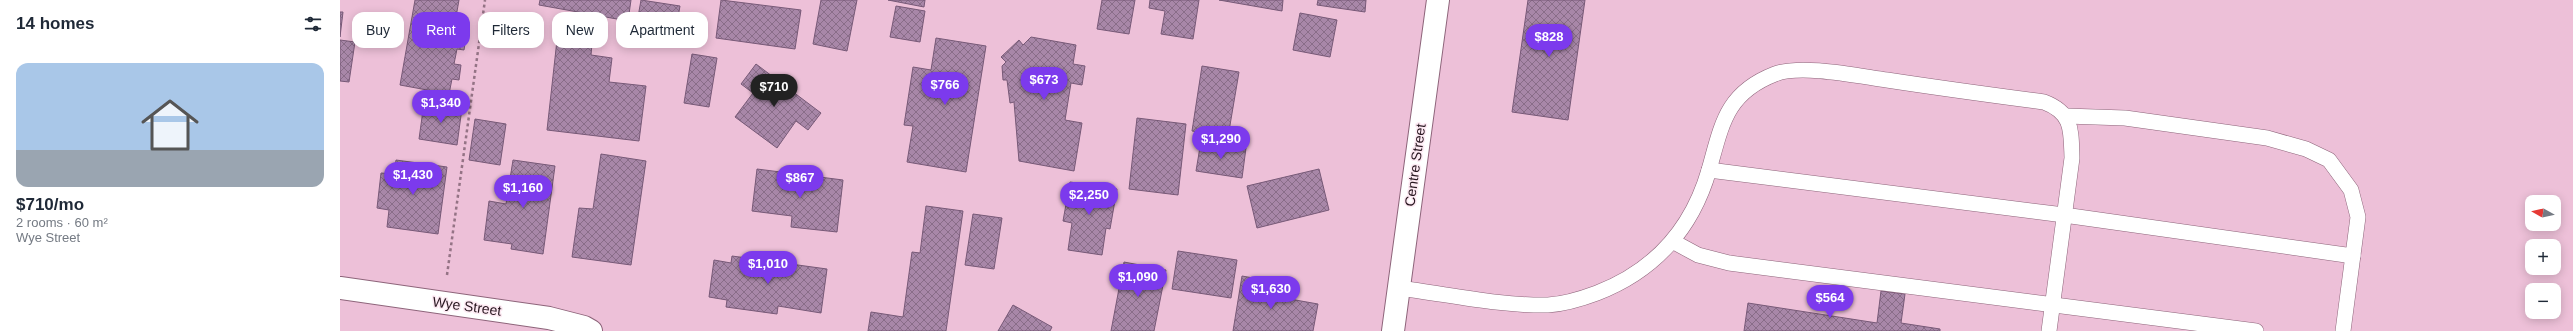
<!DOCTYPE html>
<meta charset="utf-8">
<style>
body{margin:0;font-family:Helvetica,sans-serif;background:#f6f6f7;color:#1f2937;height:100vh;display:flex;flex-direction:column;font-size:15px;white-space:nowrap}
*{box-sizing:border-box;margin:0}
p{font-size:13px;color:#747a83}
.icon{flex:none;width:22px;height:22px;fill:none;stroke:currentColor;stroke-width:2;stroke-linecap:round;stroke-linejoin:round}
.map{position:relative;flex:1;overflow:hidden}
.details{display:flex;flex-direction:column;background:#fff;width:340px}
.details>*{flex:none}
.banner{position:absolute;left:12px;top:12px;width:380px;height:36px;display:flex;gap:8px}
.needle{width:26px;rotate:278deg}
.tools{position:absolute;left:2185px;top:195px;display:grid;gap:8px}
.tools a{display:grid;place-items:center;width:36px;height:36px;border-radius:8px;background:#fff;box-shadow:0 2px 10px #0003;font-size:20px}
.price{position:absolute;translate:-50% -34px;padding:0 9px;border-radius:14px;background:#7c3aed;color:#fff;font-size:13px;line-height:26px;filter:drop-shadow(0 1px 2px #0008)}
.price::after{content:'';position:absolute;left:50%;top:24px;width:12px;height:9px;margin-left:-6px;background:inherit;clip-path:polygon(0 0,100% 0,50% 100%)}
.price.selected{background:#222;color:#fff}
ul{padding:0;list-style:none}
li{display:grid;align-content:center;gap:8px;height:212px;padding:0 16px}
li+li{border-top:1px solid #e0e1e3}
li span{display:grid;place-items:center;height:124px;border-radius:12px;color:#555}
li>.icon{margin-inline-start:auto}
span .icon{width:72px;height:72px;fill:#fffc;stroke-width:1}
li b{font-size:17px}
h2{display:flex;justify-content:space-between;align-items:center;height:48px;padding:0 16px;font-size:17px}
.tag{padding:0 14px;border-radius:12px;background:#fff;box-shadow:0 2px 10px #0003;font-size:14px;line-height:36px}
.tag.selected{background:#7c3aed;color:#fff}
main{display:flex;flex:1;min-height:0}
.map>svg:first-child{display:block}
.building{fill:url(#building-cross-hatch);stroke:#775977}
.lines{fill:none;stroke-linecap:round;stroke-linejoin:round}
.service-casing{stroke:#8d647a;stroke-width:16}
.minor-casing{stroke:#8d647a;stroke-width:24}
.tertiary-casing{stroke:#8d647a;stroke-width:24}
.path{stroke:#947385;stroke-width:2.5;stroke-dasharray:3 3;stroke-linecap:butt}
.service{stroke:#fff;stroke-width:15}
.minor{stroke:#fff;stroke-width:22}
.tertiary{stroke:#fff;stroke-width:22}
.labels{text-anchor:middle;stroke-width:3;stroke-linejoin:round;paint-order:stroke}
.street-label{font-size:14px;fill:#281720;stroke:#fdeaf3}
</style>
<main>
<section class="details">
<h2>14 homes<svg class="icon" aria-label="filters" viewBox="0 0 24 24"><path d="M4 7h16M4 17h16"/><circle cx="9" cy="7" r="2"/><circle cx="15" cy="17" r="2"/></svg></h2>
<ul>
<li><span style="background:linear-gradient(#a9c7e8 70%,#9aa5b1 0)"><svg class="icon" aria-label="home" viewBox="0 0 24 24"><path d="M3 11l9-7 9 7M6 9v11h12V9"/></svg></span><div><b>$710/mo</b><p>2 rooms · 60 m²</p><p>Wye Street</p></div></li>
</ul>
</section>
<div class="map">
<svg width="2233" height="331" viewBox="0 0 2233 331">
<defs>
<pattern id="building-cross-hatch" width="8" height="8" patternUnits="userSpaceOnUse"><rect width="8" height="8" fill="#a887a8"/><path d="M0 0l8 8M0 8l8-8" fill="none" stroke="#896d88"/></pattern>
</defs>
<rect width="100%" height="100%" fill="#edc0d8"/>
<!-- building -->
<g class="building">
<path d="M75,0H119L116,17L122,18L120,31L127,32L124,50L117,49L114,64L121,65L119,80L112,79L109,94L60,85Z"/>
<path d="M200,0H291L288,21L199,5Z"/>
<path d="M301,0L340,6L334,40L295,34Z"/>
<path d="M381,0L461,10L455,49L376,38Z"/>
<path d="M481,0H517L507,51L473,44Z"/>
<path d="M548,0H585L584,7Z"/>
<path d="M762,0H795L789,34L757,29Z"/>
<path d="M810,0H859L853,39L821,34L825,11L809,8Z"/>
<path d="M879,0H943L942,11Z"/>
<path d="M978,0H1026L1025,12L977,5Z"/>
<path d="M1188,0H1245L1228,120L1172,112Z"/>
<path d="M556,6L585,11L580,42L550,37Z"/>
<path d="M0,12H3L0,37Z"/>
<path d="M960,13L997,20L990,57L953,50Z"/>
<path d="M691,37L736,45L733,64L745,66L742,85L731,83L725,120L742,123L734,171L679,161L674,102L670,103L667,80H663L662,66L666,62L661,57L679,40L683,45Z"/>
<path d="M596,38L646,46L626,172L567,162L573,126L564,125L573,67L591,70Z"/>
<path d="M0,40L15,42L9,82L0,81Z"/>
<path d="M217,40L252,44L251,55L272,58L269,82L306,86L299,141L207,130Z"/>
<path d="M352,54L377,58L369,107L344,103Z"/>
<path d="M416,64L481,113L468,130L456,121L437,148L395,117L413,93L401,84Z"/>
<path d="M862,66L899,72L888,137L852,131Z"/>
<path d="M84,103L122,108L117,145L79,139Z"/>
<path d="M797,118L846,124L838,195L789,189Z"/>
<path d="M135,119L166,124L160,165L129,160Z"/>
<path d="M861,141L906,148L902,178L856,171Z"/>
<path d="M261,154L306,161L291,265L232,257L239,208L253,209Z"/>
<path d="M56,160L107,167L98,234L47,227L49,210L37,208L41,173L54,174Z"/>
<path d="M173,160L215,166L203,254L171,249L172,244L144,240L149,201L166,204Z"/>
<path d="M417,169L503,180L497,232L451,227L452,216L412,211Z"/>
<path d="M979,169L989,210L917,228L907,186Z"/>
<path d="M730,182L777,189L770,229L766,228L762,255L728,250L732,223L723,221Z"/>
<path d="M586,206L623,211L606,331H528L531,312L563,317L572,252L580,253Z"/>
<path d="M633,214L662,218L654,269L625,265Z"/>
<path d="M838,251L897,260L891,298L832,289Z"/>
<path d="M392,256L487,269L481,313L438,306L437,314L386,307L387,300L369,297L374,260L391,263Z"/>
<path d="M784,262L826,270L814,331H771Z"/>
<path d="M902,276L930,281L927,295L978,304L973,331H893Z"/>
<path d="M1541,291L1565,294L1561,323L1600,329V331H1404L1408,303L1537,323Z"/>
<path d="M673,305L712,327L710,331H658Z"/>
</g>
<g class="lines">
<!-- service casing -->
<g class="service-casing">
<g id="service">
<path d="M1726,116L1785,118L1927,138L1966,149L1989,160L2011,190L2018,217L2003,331"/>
<path d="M1369,170L1724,215L2013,256"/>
<path d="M1334,242L1358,255L1389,263L1916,331"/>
<path d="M1058,288C1107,294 1159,306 1208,305C1225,304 1241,299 1257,293C1314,271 1352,229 1369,170C1382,124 1386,93 1435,74C1461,64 1518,76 1547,80C1599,88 1651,95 1704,102C1733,113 1731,130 1732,158L1709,331"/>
</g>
</g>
<!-- minor casing -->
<g class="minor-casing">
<path id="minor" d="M0,288L209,318L244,327L251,331"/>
</g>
<!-- tertiary casing -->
<g class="tertiary-casing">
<path id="tertiary" d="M1053,331L1098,0"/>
</g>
<!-- path -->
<path class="path" d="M107,275L145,0"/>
<!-- service -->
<use href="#service" class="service"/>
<!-- minor -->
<use href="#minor" class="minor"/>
<!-- tertiary -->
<use href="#tertiary" class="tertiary"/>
</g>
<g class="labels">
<!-- street labels -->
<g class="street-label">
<text transform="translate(1075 165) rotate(-82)" y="5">Centre Street</text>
<text transform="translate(127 306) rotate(8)" y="5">Wye Street</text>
</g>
</g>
</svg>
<div class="tools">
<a><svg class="needle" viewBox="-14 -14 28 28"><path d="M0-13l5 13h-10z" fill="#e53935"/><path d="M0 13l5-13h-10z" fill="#747a83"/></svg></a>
<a>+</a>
<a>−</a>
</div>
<b class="price" style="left:1209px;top:58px">$828</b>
<b class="price" style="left:704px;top:101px">$673</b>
<b class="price" style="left:605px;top:106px">$766</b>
<b class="price selected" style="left:434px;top:108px">$710</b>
<b class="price" style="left:101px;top:124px">$1,340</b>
<b class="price" style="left:881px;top:160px">$1,290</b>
<b class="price" style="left:73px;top:196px">$1,430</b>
<b class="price" style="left:460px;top:199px">$867</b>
<b class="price" style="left:183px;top:209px">$1,160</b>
<b class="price" style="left:749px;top:216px">$2,250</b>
<b class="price" style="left:428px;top:285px">$1,010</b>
<b class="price" style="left:798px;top:298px">$1,090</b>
<b class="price" style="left:931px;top:310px">$1,630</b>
<b class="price" style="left:1490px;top:319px">$564</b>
<div class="banner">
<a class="tag">Buy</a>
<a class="tag selected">Rent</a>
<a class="tag">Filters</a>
<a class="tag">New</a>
<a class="tag">Apartment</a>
</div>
</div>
</main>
